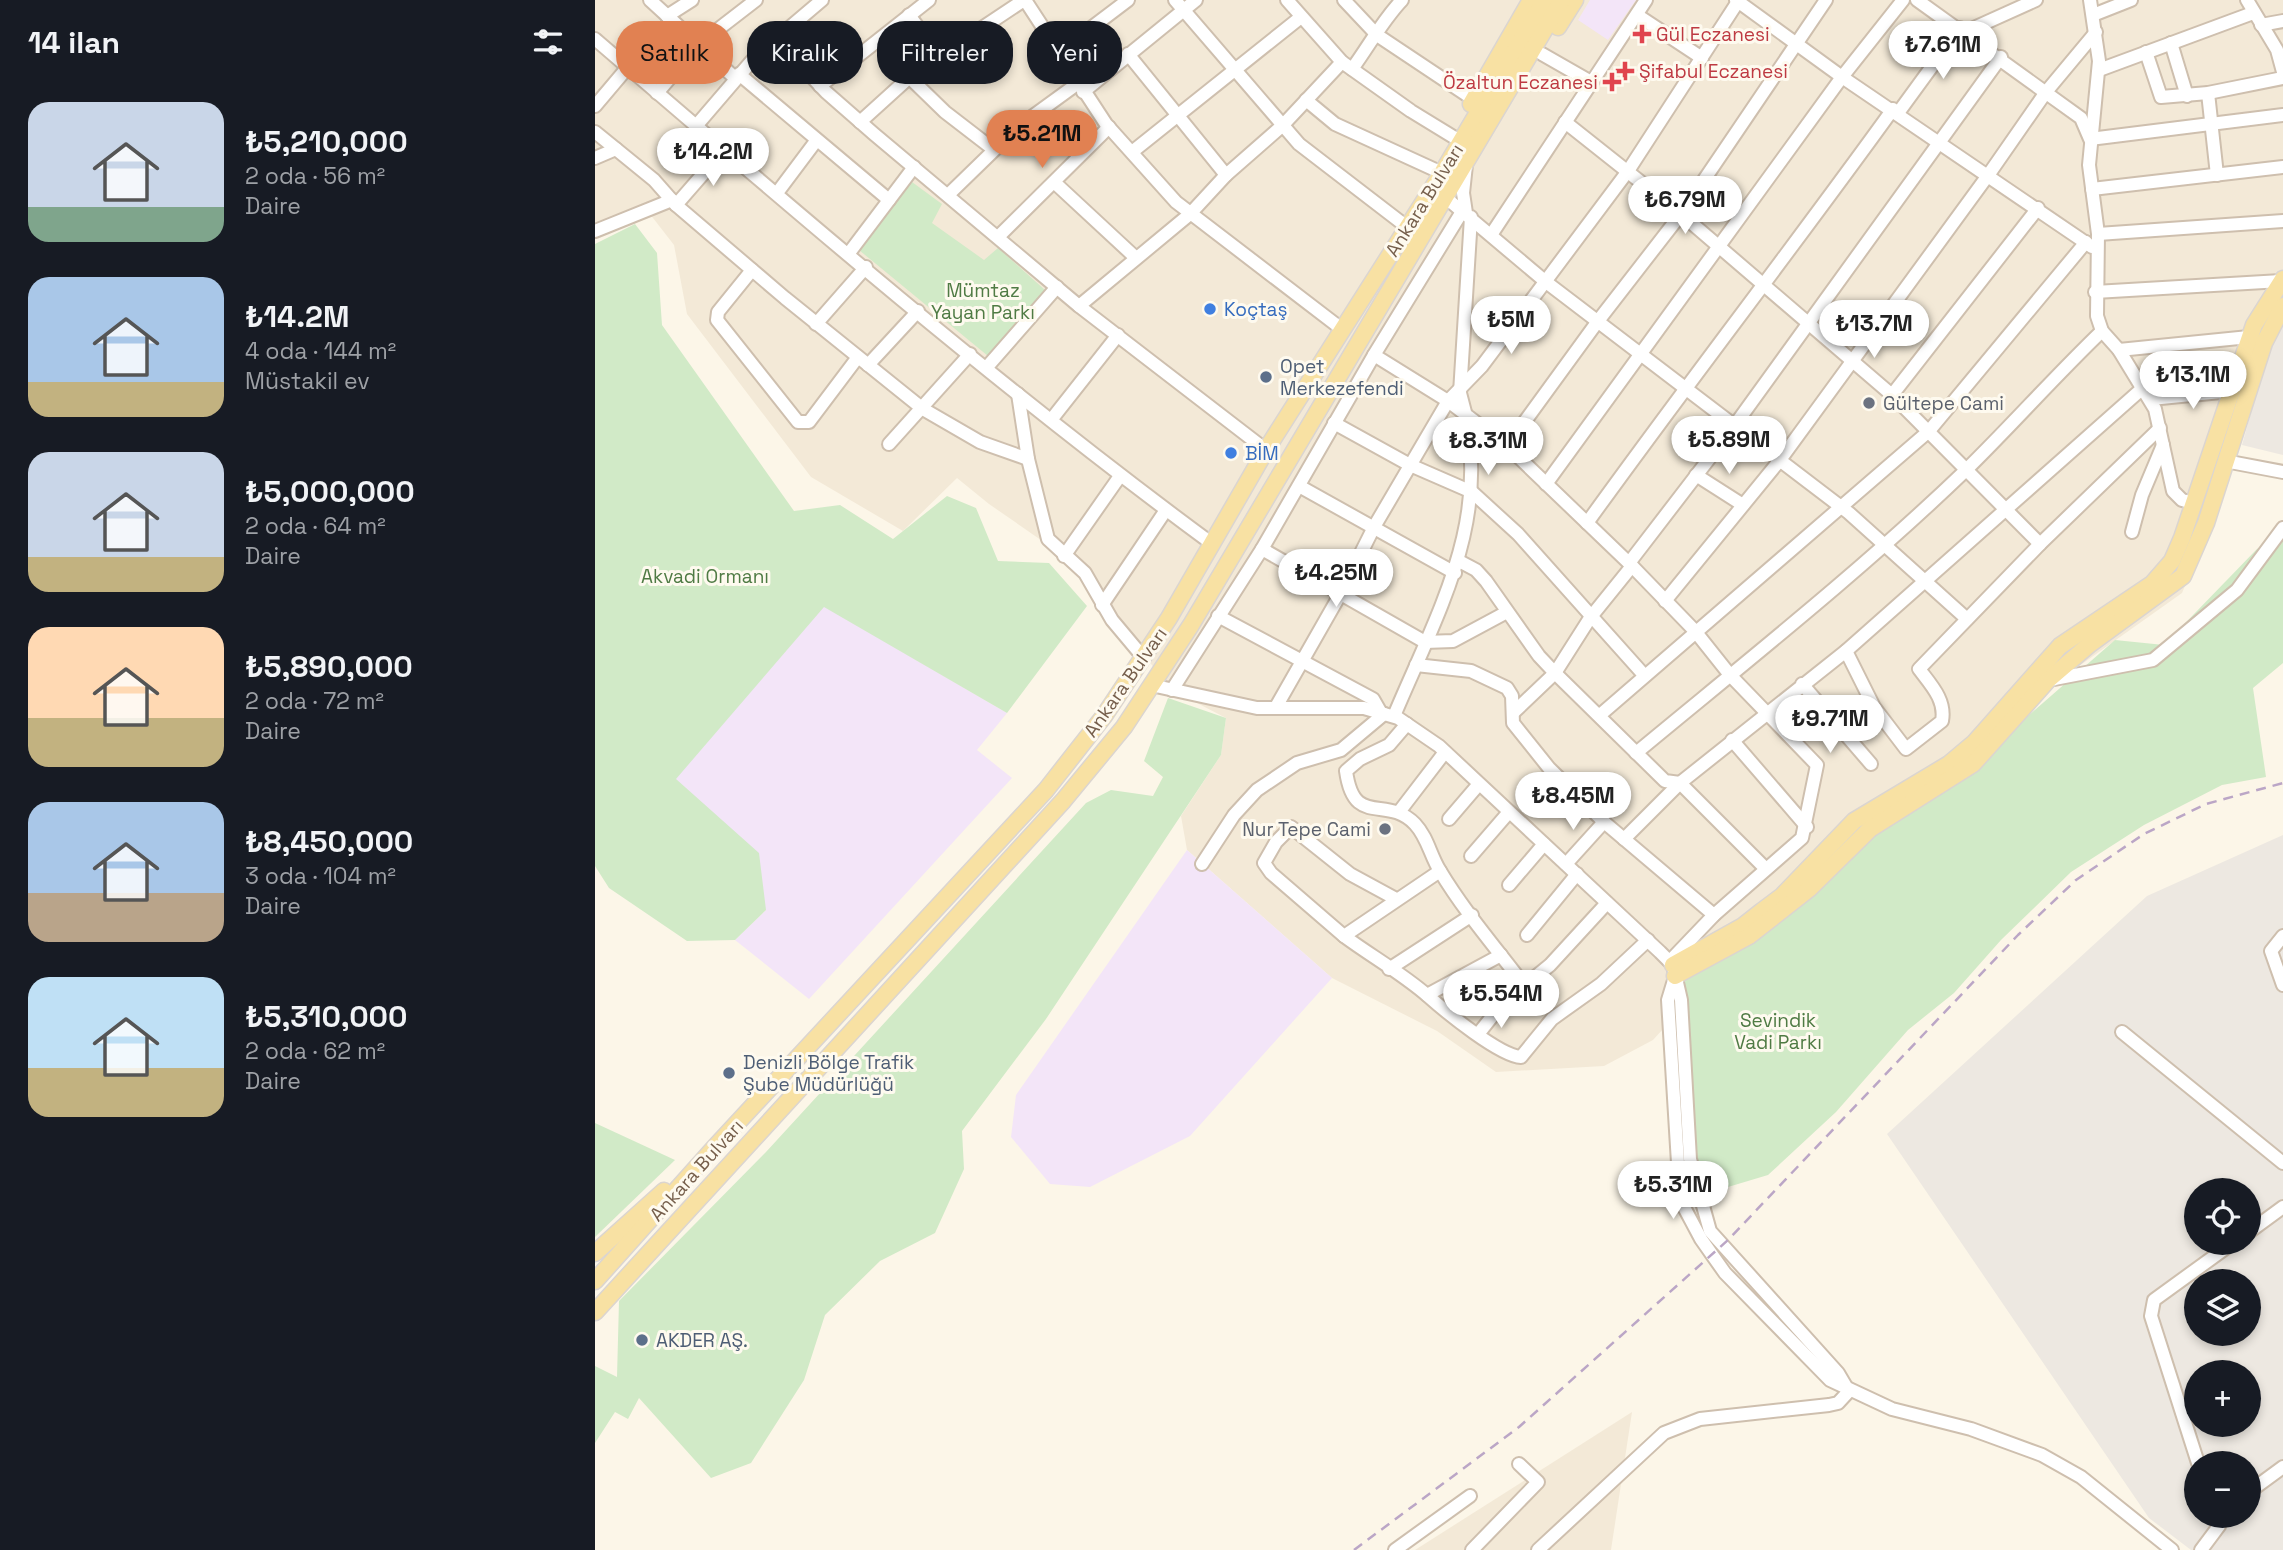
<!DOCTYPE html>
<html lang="tr">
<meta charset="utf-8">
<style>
body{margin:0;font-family:"Space Grotesk",sans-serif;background:#242831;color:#f1f3f6;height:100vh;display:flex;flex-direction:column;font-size:26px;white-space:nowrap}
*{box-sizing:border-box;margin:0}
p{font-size:23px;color:#9ea1a6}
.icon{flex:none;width:38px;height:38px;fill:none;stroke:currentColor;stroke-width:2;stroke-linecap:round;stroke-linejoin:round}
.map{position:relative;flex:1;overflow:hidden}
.drawer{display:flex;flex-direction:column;background:#171b24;width:595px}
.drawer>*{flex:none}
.top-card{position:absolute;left:21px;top:21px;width:665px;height:63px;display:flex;gap:14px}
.tools{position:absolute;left:1589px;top:1178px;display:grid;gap:14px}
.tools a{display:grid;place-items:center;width:77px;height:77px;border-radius:50%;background:#171b24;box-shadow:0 4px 10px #0003;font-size:35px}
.price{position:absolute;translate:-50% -60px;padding:0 16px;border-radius:24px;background:#fff;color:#222;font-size:23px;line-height:46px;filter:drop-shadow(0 2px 4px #0008)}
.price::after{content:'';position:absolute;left:50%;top:42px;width:21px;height:16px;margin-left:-10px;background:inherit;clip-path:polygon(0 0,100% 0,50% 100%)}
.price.active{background:#e18152;color:#111}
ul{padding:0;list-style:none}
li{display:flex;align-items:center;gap:21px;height:175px;padding:0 28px}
li span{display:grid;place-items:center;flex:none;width:196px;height:140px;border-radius:21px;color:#555}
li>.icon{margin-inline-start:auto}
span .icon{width:84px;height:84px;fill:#fffc;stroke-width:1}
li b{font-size:30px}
h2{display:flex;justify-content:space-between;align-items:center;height:84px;padding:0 28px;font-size:30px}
.chip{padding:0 24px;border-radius:28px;background:#171b24;box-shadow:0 4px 10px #0003;font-size:24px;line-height:63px}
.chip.active{background:#e18152;color:#111}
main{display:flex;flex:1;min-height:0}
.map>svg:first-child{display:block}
.residential{fill:#f3e9d7}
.industrial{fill:#ede8e1;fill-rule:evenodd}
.education{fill:#f3e5f8}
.green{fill:#d1eac7}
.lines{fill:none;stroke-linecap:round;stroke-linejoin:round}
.minor-casing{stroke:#cebfae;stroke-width:16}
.major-casing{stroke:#dbd5d0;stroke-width:19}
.minor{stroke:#fff;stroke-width:12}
.major{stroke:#f8e1a3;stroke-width:16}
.rail{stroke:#bba6c6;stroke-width:2.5;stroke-dasharray:10 7;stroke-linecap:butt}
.health-dot{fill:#e0444e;stroke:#fefaef;stroke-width:2.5}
.shop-dot{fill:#3f7fe0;stroke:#fefaef;stroke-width:2.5}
.service-dot{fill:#5c6f8a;stroke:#fefaef;stroke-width:2.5}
.worship-dot{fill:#6b7280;stroke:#fefaef;stroke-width:2.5}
.labels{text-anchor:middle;stroke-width:6;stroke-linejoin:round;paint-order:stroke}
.health-label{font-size:19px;fill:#be3a42;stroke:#fefaef;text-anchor:start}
.street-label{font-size:19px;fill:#765f4c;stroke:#fefaef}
.park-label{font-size:19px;fill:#4f7b44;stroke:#fefaef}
.shop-label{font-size:19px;fill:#366cbe;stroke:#fefaef;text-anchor:start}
.service-label{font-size:19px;fill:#4e5e75;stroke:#fefaef;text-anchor:start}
.worship-label{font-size:19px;fill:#5b616d;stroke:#fefaef;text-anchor:start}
</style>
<main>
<section class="drawer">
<h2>14 ilan<svg class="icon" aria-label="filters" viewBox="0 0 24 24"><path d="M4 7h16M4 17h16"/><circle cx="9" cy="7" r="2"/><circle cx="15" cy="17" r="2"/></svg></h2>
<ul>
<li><span style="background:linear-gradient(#c9d6e8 75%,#7fa58c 0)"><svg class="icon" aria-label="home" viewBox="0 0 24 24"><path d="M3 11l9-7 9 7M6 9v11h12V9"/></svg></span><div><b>₺5,210,000</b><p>2 oda · 56 m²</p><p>Daire</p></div></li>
<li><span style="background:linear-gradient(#a9c7e8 75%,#c2b280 0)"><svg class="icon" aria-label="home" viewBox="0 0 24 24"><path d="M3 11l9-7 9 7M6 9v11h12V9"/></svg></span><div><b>₺14.2M</b><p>4 oda · 144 m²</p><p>Müstakil ev</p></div></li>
<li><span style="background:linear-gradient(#c9d6e8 75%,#c2b280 0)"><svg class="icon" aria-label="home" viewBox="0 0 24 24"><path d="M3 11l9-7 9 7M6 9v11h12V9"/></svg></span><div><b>₺5,000,000</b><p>2 oda · 64 m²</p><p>Daire</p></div></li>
<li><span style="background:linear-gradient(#ffd9b3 65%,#c2b280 0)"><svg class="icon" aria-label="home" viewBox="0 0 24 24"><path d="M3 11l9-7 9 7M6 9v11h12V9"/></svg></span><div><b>₺5,890,000</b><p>2 oda · 72 m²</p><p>Daire</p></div></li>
<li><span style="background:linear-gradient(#a9c7e8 65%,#b9a48a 0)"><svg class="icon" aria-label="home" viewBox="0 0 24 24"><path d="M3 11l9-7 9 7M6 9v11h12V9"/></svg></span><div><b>₺8,450,000</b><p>3 oda · 104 m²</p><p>Daire</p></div></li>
<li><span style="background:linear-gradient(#bfe0f5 65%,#c2b280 0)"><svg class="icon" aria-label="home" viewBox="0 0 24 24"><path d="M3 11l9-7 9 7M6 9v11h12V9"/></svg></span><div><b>₺5,310,000</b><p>2 oda · 62 m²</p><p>Daire</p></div></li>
</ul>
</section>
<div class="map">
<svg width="1688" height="1550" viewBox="0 0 1688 1550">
<rect width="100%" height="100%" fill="#fcf6e8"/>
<!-- residential -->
<g class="residential">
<path d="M0,0H1495L1497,7L1513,0H1688V313L1669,343L1634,482L1587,593L1463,681L1120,972L1058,1040L1009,1066L901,1072L842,1031L737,978L592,850L586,816L626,755L631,718L577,690L469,556L394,504L362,478L308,531L216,477L92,314L79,245L51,209L0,227Z"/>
<path d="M1037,1412L1016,1550H820Z"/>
</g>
<!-- industrial -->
<g class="industrial">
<path d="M1688,323V455L1647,445L1675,344Z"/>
<path d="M1688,835V1550H1596L1554,1518L1292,1134L1552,896ZM1601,1190H1654V1242H1601ZM1601,1281H1654V1334H1601ZM1601,1372H1654V1424H1601ZM1601,1463H1654V1516H1601Z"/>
</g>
<!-- education -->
<g class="education">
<path d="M995,0H1041L1013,40L983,20Z"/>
<path d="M229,606L412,713L382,750L417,778L214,999L140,940L171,910L80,779Z"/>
<path d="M592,850L737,978L595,1136L495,1187L455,1184L416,1137L421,1095Z"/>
</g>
<!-- green -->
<g class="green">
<path d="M317,182L347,204L337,223L389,260L403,248L450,290L393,356L264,250Z"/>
<path d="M40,224L62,253L67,325L199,511L245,505L298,539L352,496L381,508L403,561L454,563L492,606L412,713L229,607L81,779L164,853L171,910L140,940L92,941L14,888L0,866V244Z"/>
<path d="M1688,533V663L1658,688L1671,777L1627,785L1549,825L1476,872L1406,940L1359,993L1313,1030L1241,1112L1173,1175L1113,1193L1095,1154L1080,976L1378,764L1520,640L1569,645L1662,549Z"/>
<path d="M573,698L631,718L626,755L451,1019L367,1131L369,1169L340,1233L285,1261L230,1315L209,1380L156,1463L116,1478L44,1398L33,1419L20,1412L0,1443V1366L22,1377L24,1301L171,1152L491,803L516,790L558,796L568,777L549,761Z"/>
<path d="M0,1123L80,1160L0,1237Z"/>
</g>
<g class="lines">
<!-- minor casing -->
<g class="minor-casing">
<g id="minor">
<path d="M55,0L140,78"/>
<path d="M430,0L511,124L581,202L748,330"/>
<path d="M580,0L704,144L812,227"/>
<path d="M692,0L747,62L816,111L865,141"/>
<path d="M749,0L782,35L878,99"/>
<path d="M1141,0L1247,77L1497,247"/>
<path d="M1322,0L1486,118L1495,139L1688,115"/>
<path d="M1495,0L1504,61L1494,165L1503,234L1502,316L1507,331L1524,350L1560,409L1578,491L1587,500L1599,503"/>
<path d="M1652,0L1682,50L1688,72"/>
<path d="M314,15L344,55"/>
<path d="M1042,15L1107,58"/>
<path d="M1498,15L1536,0"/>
<path d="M72,16L97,0"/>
<path d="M1666,25L1688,21"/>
<path d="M1370,32L1441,0"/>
<path d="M0,39C201,212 403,386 616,543"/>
<path d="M183,41L231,92L279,134L484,306L671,450"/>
<path d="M1576,43L1592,96"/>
<path d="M1551,52L1566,97L1613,93L1688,78"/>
<path d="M463,53L533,0"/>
<path d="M533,54L631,175"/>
<path d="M947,54L996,82"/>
<path d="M757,69C774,46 787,21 807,0"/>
<path d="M1504,70L1658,13"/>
<path d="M144,74L294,200"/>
<path d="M314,77L350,112L398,149"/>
<path d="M225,86L334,0"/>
<path d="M488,92L601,0"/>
<path d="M62,93L104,44L161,0"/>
<path d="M1613,93L1622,175"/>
<path d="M711,100L740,124L847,173"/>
<path d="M0,106L33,67"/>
<path d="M1303,113L1365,28"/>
<path d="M265,122L318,74L429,0"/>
<path d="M970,122L1086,214L1297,395L1445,544"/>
<path d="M101,126L161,56L227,0"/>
<path d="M0,132L59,180L81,205L190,298L328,409L385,442L433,459"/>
<path d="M537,152L706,17"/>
<path d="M0,158L21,149"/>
<path d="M871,165L868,193L871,213"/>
<path d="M459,182L541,258"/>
<path d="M1497,189L1688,167"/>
<path d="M182,193L221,141"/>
<path d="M353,195L423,127L482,84"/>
<path d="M850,197L951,282L1254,513L1372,619"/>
<path d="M81,205L129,150"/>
<path d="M0,231L77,200"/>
<path d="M1503,234L1688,221"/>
<path d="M896,235L1051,0"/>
<path d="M404,236L514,127"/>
<path d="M254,253L319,167"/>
<path d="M157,270L123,312L122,320L203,422H214L263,357"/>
<path d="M1500,292L1686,281"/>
<path d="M484,306L595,214L631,175L688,125L747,62"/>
<path d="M221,324L271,267"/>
<path d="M1524,350L1654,337"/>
<path d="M779,355L853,401L912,446L1037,566L1100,631L1135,675L1222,765L1207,838L1119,915L1075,961"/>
<path d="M273,365L323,311"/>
<path d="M392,367L462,287"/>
<path d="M423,394L433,459L453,539L490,573L517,620L548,657"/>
<path d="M1297,395L1443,208"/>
<path d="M1556,399L1636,391"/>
<path d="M456,420L523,335"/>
<path d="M739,423L815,465L877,492L923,534L1049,675"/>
<path d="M294,444L375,354"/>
<path d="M912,446L1003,321L1086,214L1231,0"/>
<path d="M1630,461L1688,472"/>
<path d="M1101,475L1148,505"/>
<path d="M951,484L1247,77L1308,0"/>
<path d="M704,486L860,573"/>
<path d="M992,523C1092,384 1197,249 1298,109"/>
<path d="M1537,532L1547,495L1568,445"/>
<path d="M667,549L830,642L858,641L912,612"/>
<path d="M469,556L525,476"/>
<path d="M864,561L881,570L891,581L944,656L960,673L1070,781L1085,783L1171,869"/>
<path d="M1034,563L1140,425L1406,57"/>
<path d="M1070,601L1185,460L1394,174L1451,92L1501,32"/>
<path d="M507,605L571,510"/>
<path d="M623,616L778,699L786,713"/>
<path d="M1251,651L1279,707L1311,749L1347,721C1351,700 1336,685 1324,669L1445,544L1565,428"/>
<path d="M821,665L876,671L912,688L917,696L918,723L954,768L1009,822L1119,915"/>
<path d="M1454,680L1558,660L1642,590L1688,528"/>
<path d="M1207,684L1276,764"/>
<path d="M556,685L662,708H769L803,718L844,746L1065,952L1078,965L1086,1000L1095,1159L1115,1231L1243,1373L1253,1390"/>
<path d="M577,690L667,549L779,355L868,210"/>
<path d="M681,707L746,593L779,527L853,401L887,366L1033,171L1144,0"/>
<path d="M918,713L960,673L995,618L1037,566"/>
<path d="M1005,715L1334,431L1491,242"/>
<path d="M799,716C844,609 901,513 865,393L876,217"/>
<path d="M812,724L794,745L765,759L751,771C759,829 791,794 820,824C833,838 835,855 845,871C869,911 901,948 929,985"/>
<path d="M1137,740L1212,827"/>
<path d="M1041,753C1152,661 1266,571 1370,471C1417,425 1460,376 1507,331"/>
<path d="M804,812L850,752"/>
<path d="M854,819L884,784"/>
<path d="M1029,839L1085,783L1251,651L1549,387"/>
<path d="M876,856L914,812"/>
<path d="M607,864L639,815L662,790L702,763L746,750L789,714"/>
<path d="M971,864L1009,822"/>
<path d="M914,885L949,844"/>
<path d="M801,899L755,874L696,827L681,842L669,863L676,873L749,936L845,871"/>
<path d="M932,935L982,874"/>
<path d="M749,936C776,956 808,974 833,996C851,1012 905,1056 926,1057L957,1019L1006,984L1053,940"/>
<path d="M1688,936L1676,951L1688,985"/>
<path d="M794,969L877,915"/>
<path d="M1080,977L1073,1000L1083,1163L1090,1209L1106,1239L1130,1273L1235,1380L1297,1409L1376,1429L1447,1455L1486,1477L1577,1550"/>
<path d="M832,995L906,955"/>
<path d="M1527,1032L1688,1163"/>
<path d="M884,1033L907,1004L955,965L1012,903"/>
<path d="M1654,1232L1688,1207"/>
<path d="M1603,1463L1556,1316L1559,1300L1639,1242"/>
<path d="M1654,1492L1688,1467"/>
<path d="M800,1550L875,1496"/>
<path d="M877,1550L943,1482L924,1464"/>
<path d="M943,1550L1069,1433L1105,1419L1234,1405L1243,1403L1255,1390"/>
<path d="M1606,1550L1624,1526L1620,1516"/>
</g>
</g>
<!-- major casing -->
<g class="major-casing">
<g id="major">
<path d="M963,27L980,0"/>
<path d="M876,104L936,0"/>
<path d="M1078,965L1148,926L1167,911L1187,896L1259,821L1354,764L1379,743L1465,646L1557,584L1577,561L1587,538L1659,325L1688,279"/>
<path d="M1080,976L1154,936L1214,889L1275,829L1378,764L1453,680L1495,644L1588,576L1611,523L1669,343L1688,306"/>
<path d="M0,1253L69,1191"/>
<path d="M0,1281L119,1148L451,790L509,716L574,618L671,450L847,173L950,0"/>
<path d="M0,1312L468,801L529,727L596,625L967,0"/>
</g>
</g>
<!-- minor -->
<use href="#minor" class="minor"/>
<!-- major -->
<use href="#major" class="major"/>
<!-- rail -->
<path class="rail" d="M759,1550L924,1427L1133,1240L1423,935L1481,880L1549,834L1611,804L1688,783"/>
</g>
<!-- markers -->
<g class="health-dot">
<path d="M1043.5 23.5h7v7h7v7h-7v7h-7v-7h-7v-7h7z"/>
<path d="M1026.5 60.5h7v7h7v7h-7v7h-7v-7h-7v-7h7z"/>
<path d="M1013.5 71.5h7v7h7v7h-7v7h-7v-7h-7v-7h7z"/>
</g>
<g class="shop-dot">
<circle cx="615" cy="309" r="7"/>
<circle cx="636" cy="453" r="7"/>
</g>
<g class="service-dot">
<circle cx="671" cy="377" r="7"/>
<circle cx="134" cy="1073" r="7"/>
<circle cx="47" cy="1340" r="7"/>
</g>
<g class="worship-dot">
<circle cx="1274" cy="403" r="7"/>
<circle cx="790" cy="829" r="7"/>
</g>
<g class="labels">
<!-- health labels -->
<g class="health-label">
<text x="1061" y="41">Gül Eczanesi</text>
<text x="1044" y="78">Şifabul Eczanesi</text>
<text x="1003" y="89" text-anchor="end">Özaltun Eczanesi</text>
</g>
<!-- street labels -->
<g class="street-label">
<text transform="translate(829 200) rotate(-58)" y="7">Ankara Bulvarı</text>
<text transform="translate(530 682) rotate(-55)" y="7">Ankara Bulvarı</text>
<text transform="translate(101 1170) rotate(-48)" y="7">Ankara Bulvarı</text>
</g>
<!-- park labels -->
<g class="park-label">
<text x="388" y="297">Mümtaz<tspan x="388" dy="22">Yayan Parkı</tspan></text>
<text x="110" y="583">Akvadi Ormanı</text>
<text x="1183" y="1027">Sevindik<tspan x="1183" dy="22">Vadi Parkı</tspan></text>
</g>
<!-- shop labels -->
<g class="shop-label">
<text x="629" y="316">Koçtaş</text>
<text x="650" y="460">BİM</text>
</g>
<!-- service labels -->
<g class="service-label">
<text x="685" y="373">Opet<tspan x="685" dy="22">Merkezefendi</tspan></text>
<text x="148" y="1069">Denizli Bölge Trafik<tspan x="148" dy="22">Şube Müdürlüğü</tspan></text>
<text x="61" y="1347">AKDER AŞ.</text>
</g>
<!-- worship labels -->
<g class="worship-label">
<text x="1288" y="410">Gültepe Cami</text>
<text x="776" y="836" text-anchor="end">Nur Tepe Cami</text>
</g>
</g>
</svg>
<div class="tools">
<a><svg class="icon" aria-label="locate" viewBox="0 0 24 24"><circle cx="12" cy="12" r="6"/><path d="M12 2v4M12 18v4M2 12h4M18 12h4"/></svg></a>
<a><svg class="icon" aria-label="layers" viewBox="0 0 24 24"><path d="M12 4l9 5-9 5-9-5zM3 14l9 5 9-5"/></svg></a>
<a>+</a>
<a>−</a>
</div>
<b class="price" style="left:1348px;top:81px">₺7.61M</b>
<b class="price active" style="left:447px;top:170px">₺5.21M</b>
<b class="price" style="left:118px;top:188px">₺14.2M</b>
<b class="price" style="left:1090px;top:236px">₺6.79M</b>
<b class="price" style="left:916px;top:356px">₺5M</b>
<b class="price" style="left:1279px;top:360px">₺13.7M</b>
<b class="price" style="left:1598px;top:411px">₺13.1M</b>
<b class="price" style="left:1134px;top:476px">₺5.89M</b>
<b class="price" style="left:893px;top:477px">₺8.31M</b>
<b class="price" style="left:741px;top:609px">₺4.25M</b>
<b class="price" style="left:1235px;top:755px">₺9.71M</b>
<b class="price" style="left:978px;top:832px">₺8.45M</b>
<b class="price" style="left:906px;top:1030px">₺5.54M</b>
<b class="price" style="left:1078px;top:1221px">₺5.31M</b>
<div class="top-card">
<a class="chip active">Satılık</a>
<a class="chip">Kiralık</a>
<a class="chip">Filtreler</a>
<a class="chip">Yeni</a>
</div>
</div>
</main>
